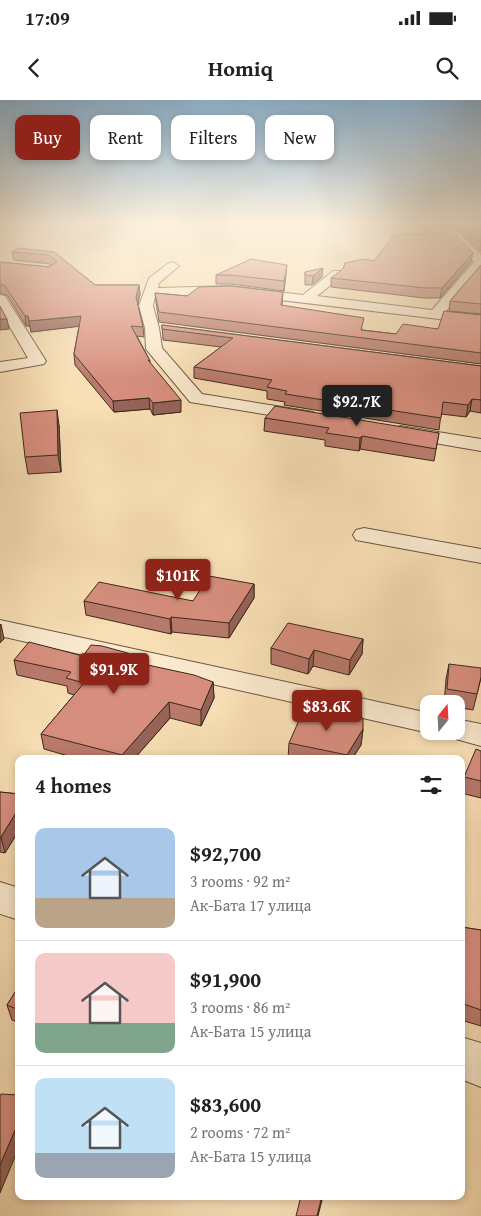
<!DOCTYPE html>
<meta charset="utf-8">
<style>
body{margin:0;font-family:"Gentium Book Plus",serif;background:#f2f2f2;color:#222;height:100vh;display:flex;flex-direction:column;font-size:19px;white-space:nowrap}
*{box-sizing:border-box;margin:0}
p{font-size:16px;color:#767676}
.icon{flex:none;width:28px;height:28px;fill:none;stroke:currentColor;stroke-width:2;stroke-linecap:round;stroke-linejoin:round}
.map{position:relative;flex:1;overflow:hidden}
.side{position:absolute;left:15px;top:655px;width:450px;height:445px;display:flex;flex-direction:column;background:#fff;border-radius:10px;box-shadow:0 2px 8px #0003}
.side>*{flex:none}
.banner{position:absolute;left:15px;top:15px;width:451px;height:45px;display:flex;gap:10px}
.needle{width:32px;rotate:18deg}
.fabs{position:absolute;left:420px;top:595px;display:grid;gap:10px}
.fabs a{display:grid;place-items:center;width:45px;height:45px;border-radius:10px;background:#fff;box-shadow:0 2px 8px #0003;font-size:25px}
.price{position:absolute;translate:-50% -42px;padding:0 11px;border-radius:5px;background:#8f2418;color:#fff;font-size:16px;line-height:32px;filter:drop-shadow(0 1px 2px #0008)}
.price::after{content:'';position:absolute;left:50%;top:30px;width:15px;height:11px;margin-left:-8px;background:inherit;clip-path:polygon(0 0,100% 0,50% 100%)}
.price.active{background:#222;color:#fff}
ul{padding:0;list-style:none}
li{display:flex;align-items:center;gap:15px;height:125px;padding:0 20px}
li+li{border-top:1px solid #e0e0e0}
li span{display:grid;place-items:center;flex:none;width:140px;height:100px;border-radius:10px;color:#555}
li>.icon{margin-inline-start:auto}
span .icon{width:60px;height:60px;fill:#fffc;stroke-width:1}
li b{font-size:21px}
h2{display:flex;justify-content:space-between;align-items:center;height:60px;padding:0 20px;font-size:21px}
.chip{padding:0 18px;border-radius:10px;background:#fff;box-shadow:0 2px 8px #0003;font-size:18px;line-height:45px}
.chip.active{background:#8f2418;color:#fff}
.status{display:flex;justify-content:space-between;align-items:center;height:35px;padding:0 25px;background:#fff;direction:ltr}
.status svg{height:14px;fill:currentColor}
header{display:flex;justify-content:space-between;align-items:center;height:65px;padding:0 20px;background:#fff;font-size:22px;font-weight:800}
.map>svg:first-child{display:block}
.lines{fill:none;stroke-linecap:round;stroke-linejoin:round}
.minor-casing{stroke:#6a5642;stroke-width:2}
.minor{fill:#fbeacf;fill-rule:evenodd}
.wall{fill:#b97a6c;stroke:#3b291c}
.shaded-wall{fill:#966358;stroke:#3b291c}
.building{fill:#d78e7e;stroke:#3b291c}
</style>
<div class="status"><b>17:09</b><svg viewBox="0 0 49 12"><path d="M0 12V9h3v3zM5 12V6h3v6zM10 12V3h3v9zM15 12V0h3v12zM26 1h20v11H26zM47 4h2v5h-2z"/></svg></div>
<header><svg class="icon" aria-label="back" viewBox="0 0 24 24"><path d="M15 5l-7 7 7 7"/></svg>Homiq<svg class="icon" aria-label="search" viewBox="0 0 24 24"><circle cx="10" cy="10" r="6"/><path d="M15 15l6 6"/></svg></header>
<div class="map">
<svg width="481" height="1116" viewBox="0 0 481 1116">
<rect width="100%" height="100%" fill="#f9dfb5"/>
<filter id="stains"><feTurbulence type="fractalNoise" baseFrequency=".004" numOctaves="4"/><feColorMatrix values="0 0 0 0 .2 0 0 0 0 .09 0 0 0 0 .02 0 0 0 .5 -.17"/></filter>
<radialGradient id="worn" r=".72"><stop offset=".6" stop-color="#630" stop-opacity="0"/><stop offset="1" stop-color="#630" stop-opacity=".3"/></radialGradient>
<g class="lines">
<!-- minor casing -->
<g class="minor-casing">
<g id="minor">
<path d="M448,125L452,126L481,155V170L445,212L481,216V224L230,194L155,196L153,206L159,228L162,248L202,294L307,311L313,312L316,316L313,320L307,321L190,302L146,249L145,228L139,206L149,178L169,163L173,162L179,166L159,183L158,188L230,186L303,195L333,171H341L343,174L341,177L317,196L432,210L474,162L444,130L443,128Z"/>
<path d="M0,195L5,196L46,261L44,264L0,272V262L28,258L0,210Z"/>
<path d="M401,326L481,339V351L394,336L392,332L394,328Z"/>
<path d="M364,428L481,449V463L356,440L353,435L356,430Z"/>
<path d="M0,520L429,613V631H436L429,633L0,536Z"/>
<path d="M456,619L481,624V646L445,636L442,631H456Z"/>
<path d="M0,782L19,788V820L0,814Z"/>
<path d="M461,937L481,943V987L461,979Z"/>
</g>
</g>
<!-- minor -->
<use href="#minor" class="minor"/>
</g>
<!-- wall -->
<g class="wall">
<path d="M454,124H481V152L454,125Z"/>
<path d="M426,127L471,162L440,198H424L331,187V178L374,161L425,134Z"/>
<path d="M12,152H54L95,185H139L140,194L138,204L143,227L144,237L137,236L150,261V263L181,312L153,315L150,309L114,312L75,265L74,254L79,226L31,232L30,226H26L7,195L0,193V162L49,167L51,165L50,164L14,160Z"/>
<path d="M481,165V214L449,211L450,201Z"/>
<path d="M305,172L322,177L312,185H305Z"/>
<path d="M286,174L284,191L230,184H216V175Z"/>
<path d="M283,192L282,206L363,230L396,234L438,229L481,215V264L159,222L156,202L155,193L187,196Z"/>
<path d="M162,225L481,266V313L470,311L466,317L441,314L439,330L284,305L285,302L267,299V291L194,278V267L221,247L163,240Z"/>
<path d="M265,318L439,333L434,361L360,349L359,351L325,346V340L264,331Z"/>
<path d="M59,325L61,372L28,374L25,357Z"/>
<path d="M254,484V498L229,538L172,532L171,534L86,515L84,501H193Z"/>
<path d="M363,539L362,554L349,575L313,566L308,574L271,564V548Z"/>
<path d="M83,556L146,558L147,565L213,582L214,598L201,626L170,618L134,659H79L44,649L41,634L74,595L68,593L67,586L17,575L14,560Z"/>
<path d="M449,564L481,578L473,610L456,607V604H444L446,579Z"/>
<path d="M363,629L361,645L352,659H288L289,643Z"/>
<path d="M481,651V698L461,693L464,677Z"/>
<path d="M0,692L19,694V730L5,753L0,752Z"/>
<path d="M461,827L481,830V926L461,920Z"/>
<path d="M19,886V923L12,920L7,905Z"/>
</g>
<!-- shaded-wall -->
<g class="shaded-wall">
<path d="M473,153L471,162L440,198L442,188Z"/>
<path d="M287,165L286,174L284,191V181Z"/>
<path d="M323,168L322,177L312,185L313,176Z"/>
<path d="M139,185L140,194L137,206L136,197Z"/>
<path d="M25,216H28L30,226H26Z"/>
<path d="M81,216L82,226L31,232L29,221Z"/>
<path d="M0,219H7L9,229L0,230Z"/>
<path d="M149,298L150,309L114,312L113,301Z"/>
<path d="M472,299L470,311L466,317L468,305Z"/>
<path d="M181,300V312L153,315V303Z"/>
<path d="M57,310L59,325L61,372L58,355Z"/>
<path d="M362,336L360,349L359,351L360,338Z"/>
<path d="M254,484V498L229,538V523Z"/>
<path d="M171,517L172,532L171,534L170,519Z"/>
<path d="M1,524L4,539L0,543V525Z"/>
<path d="M363,539L362,554L349,575L350,560Z"/>
<path d="M314,550L313,566L308,574L309,559Z"/>
<path d="M146,558L148,573L143,564Z"/>
<path d="M213,582L214,598L201,626V610Z"/>
<path d="M169,602L170,618L134,659H123L122,655Z"/>
<path d="M363,629L361,645L352,659H346L347,655Z"/>
<path d="M19,708V730L5,753L1,737Z"/>
<path d="M19,1021V1047L0,1093V1065Z"/>
<path d="M322,1096H323L318,1116H317Z"/>
</g>
<!-- building -->
<g class="building">
<path d="M443,124H444L473,153L442,188H425L331,178L343,169L345,163L364,159L374,161L395,134H433L426,127H438Z"/>
<path d="M462,124H481V142Z"/>
<path d="M19,148L54,152L95,185H139L136,197L143,227L131,226L150,261L148,260L181,300L153,303L149,298L113,301L74,254L81,216L29,221L28,216H25L5,186L0,184V162L49,167L57,162L49,155L12,152Z"/>
<path d="M251,159L287,165L284,181L230,175H216Z"/>
<path d="M481,165V204L450,201Z"/>
<path d="M323,168L313,176L305,175V172Z"/>
<path d="M230,186L283,192L281,205L364,218L361,230L396,234L403,224L438,229L444,211L481,215V253L159,212L155,193L187,196L199,187Z"/>
<path d="M0,206L7,219H0Z"/>
<path d="M162,225L481,266V300L472,299L468,305L443,302L441,318L285,294L287,291L267,287L272,280L194,267L233,238L162,229Z"/>
<path d="M275,306L439,333L436,349L362,336L360,338L326,333L329,328L265,318Z"/>
<path d="M57,310L58,355L25,357L20,313Z"/>
<path d="M209,476L254,484L229,523L171,517L170,519L84,501L99,482L193,501Z"/>
<path d="M288,523L363,539L350,560L314,550L309,559L271,548Z"/>
<path d="M29,542L83,556L91,545L102,546L146,558L143,564L194,575L213,582L201,610L169,602L122,655L41,634L84,583L66,578L71,572L14,560Z"/>
<path d="M449,564L481,568V577L477,594L447,589Z"/>
<path d="M303,611L363,618V629L347,655L289,643Z"/>
<path d="M476,649L481,651V681L464,677Z"/>
<path d="M0,692L19,694V708L1,737H0Z"/>
<path d="M461,827L481,830V910L461,903Z"/>
<path d="M19,886V910L7,905Z"/>
<path d="M1,994L19,995V1021L0,1065V996Z"/>
<path d="M301,1096H322L317,1116H296Z"/>
</g>
<!-- sky -->
<linearGradient id="sky" x2="0" y2="1"><stop stop-color="#8db6d6"/><stop offset="0.44" stop-color="#fcf1de"/><stop offset="1" stop-color="#fcf1de" stop-opacity="0"/></linearGradient>
<rect width="481" height="280" fill="url(#sky)"/>
<rect width="100%" height="100%" filter="url(#stains)"/>
<rect width="100%" height="100%" fill="url(#worn)"/>
</svg>
<div class="fabs">
<a><svg class="needle" viewBox="-14 -14 28 28"><path d="M0-13l5 13h-10z" fill="#e53935"/><path d="M0 13l5-13h-10z" fill="#767676"/></svg></a>
</div>
<b class="price active" style="left:357px;top:327px">$92.7K</b>
<b class="price" style="left:178px;top:501px">$101K</b>
<b class="price" style="left:114px;top:595px">$91.9K</b>
<b class="price" style="left:327px;top:632px">$83.6K</b>
<div class="banner">
<a class="chip active">Buy</a>
<a class="chip">Rent</a>
<a class="chip">Filters</a>
<a class="chip">New</a>
</div>
<section class="side">
<h2>4 homes<svg class="icon" aria-label="filters" viewBox="0 0 24 24"><path d="M4 7h16M4 17h16"/><circle cx="9" cy="7" r="2"/><circle cx="15" cy="17" r="2"/></svg></h2>
<ul>
<li><span style="background:linear-gradient(#a9c7e8 70%,#b9a48a 0)"><svg class="icon" aria-label="home" viewBox="0 0 24 24"><path d="M3 11l9-7 9 7M6 9v11h12V9"/></svg></span><div><b>$92,700</b><p>3 rooms · 92 m²</p><p>Ак-Бата 17 улица</p></div></li>
<li><span style="background:linear-gradient(#f6c9c9 70%,#7fa58c 0)"><svg class="icon" aria-label="home" viewBox="0 0 24 24"><path d="M3 11l9-7 9 7M6 9v11h12V9"/></svg></span><div><b>$91,900</b><p>3 rooms · 86 m²</p><p>Ак-Бата 15 улица</p></div></li>
<li><span style="background:linear-gradient(#bfe0f5 75%,#9aa5b1 0)"><svg class="icon" aria-label="home" viewBox="0 0 24 24"><path d="M3 11l9-7 9 7M6 9v11h12V9"/></svg></span><div><b>$83,600</b><p>2 rooms · 72 m²</p><p>Ак-Бата 15 улица</p></div></li>
</ul>
</section>
</div>
